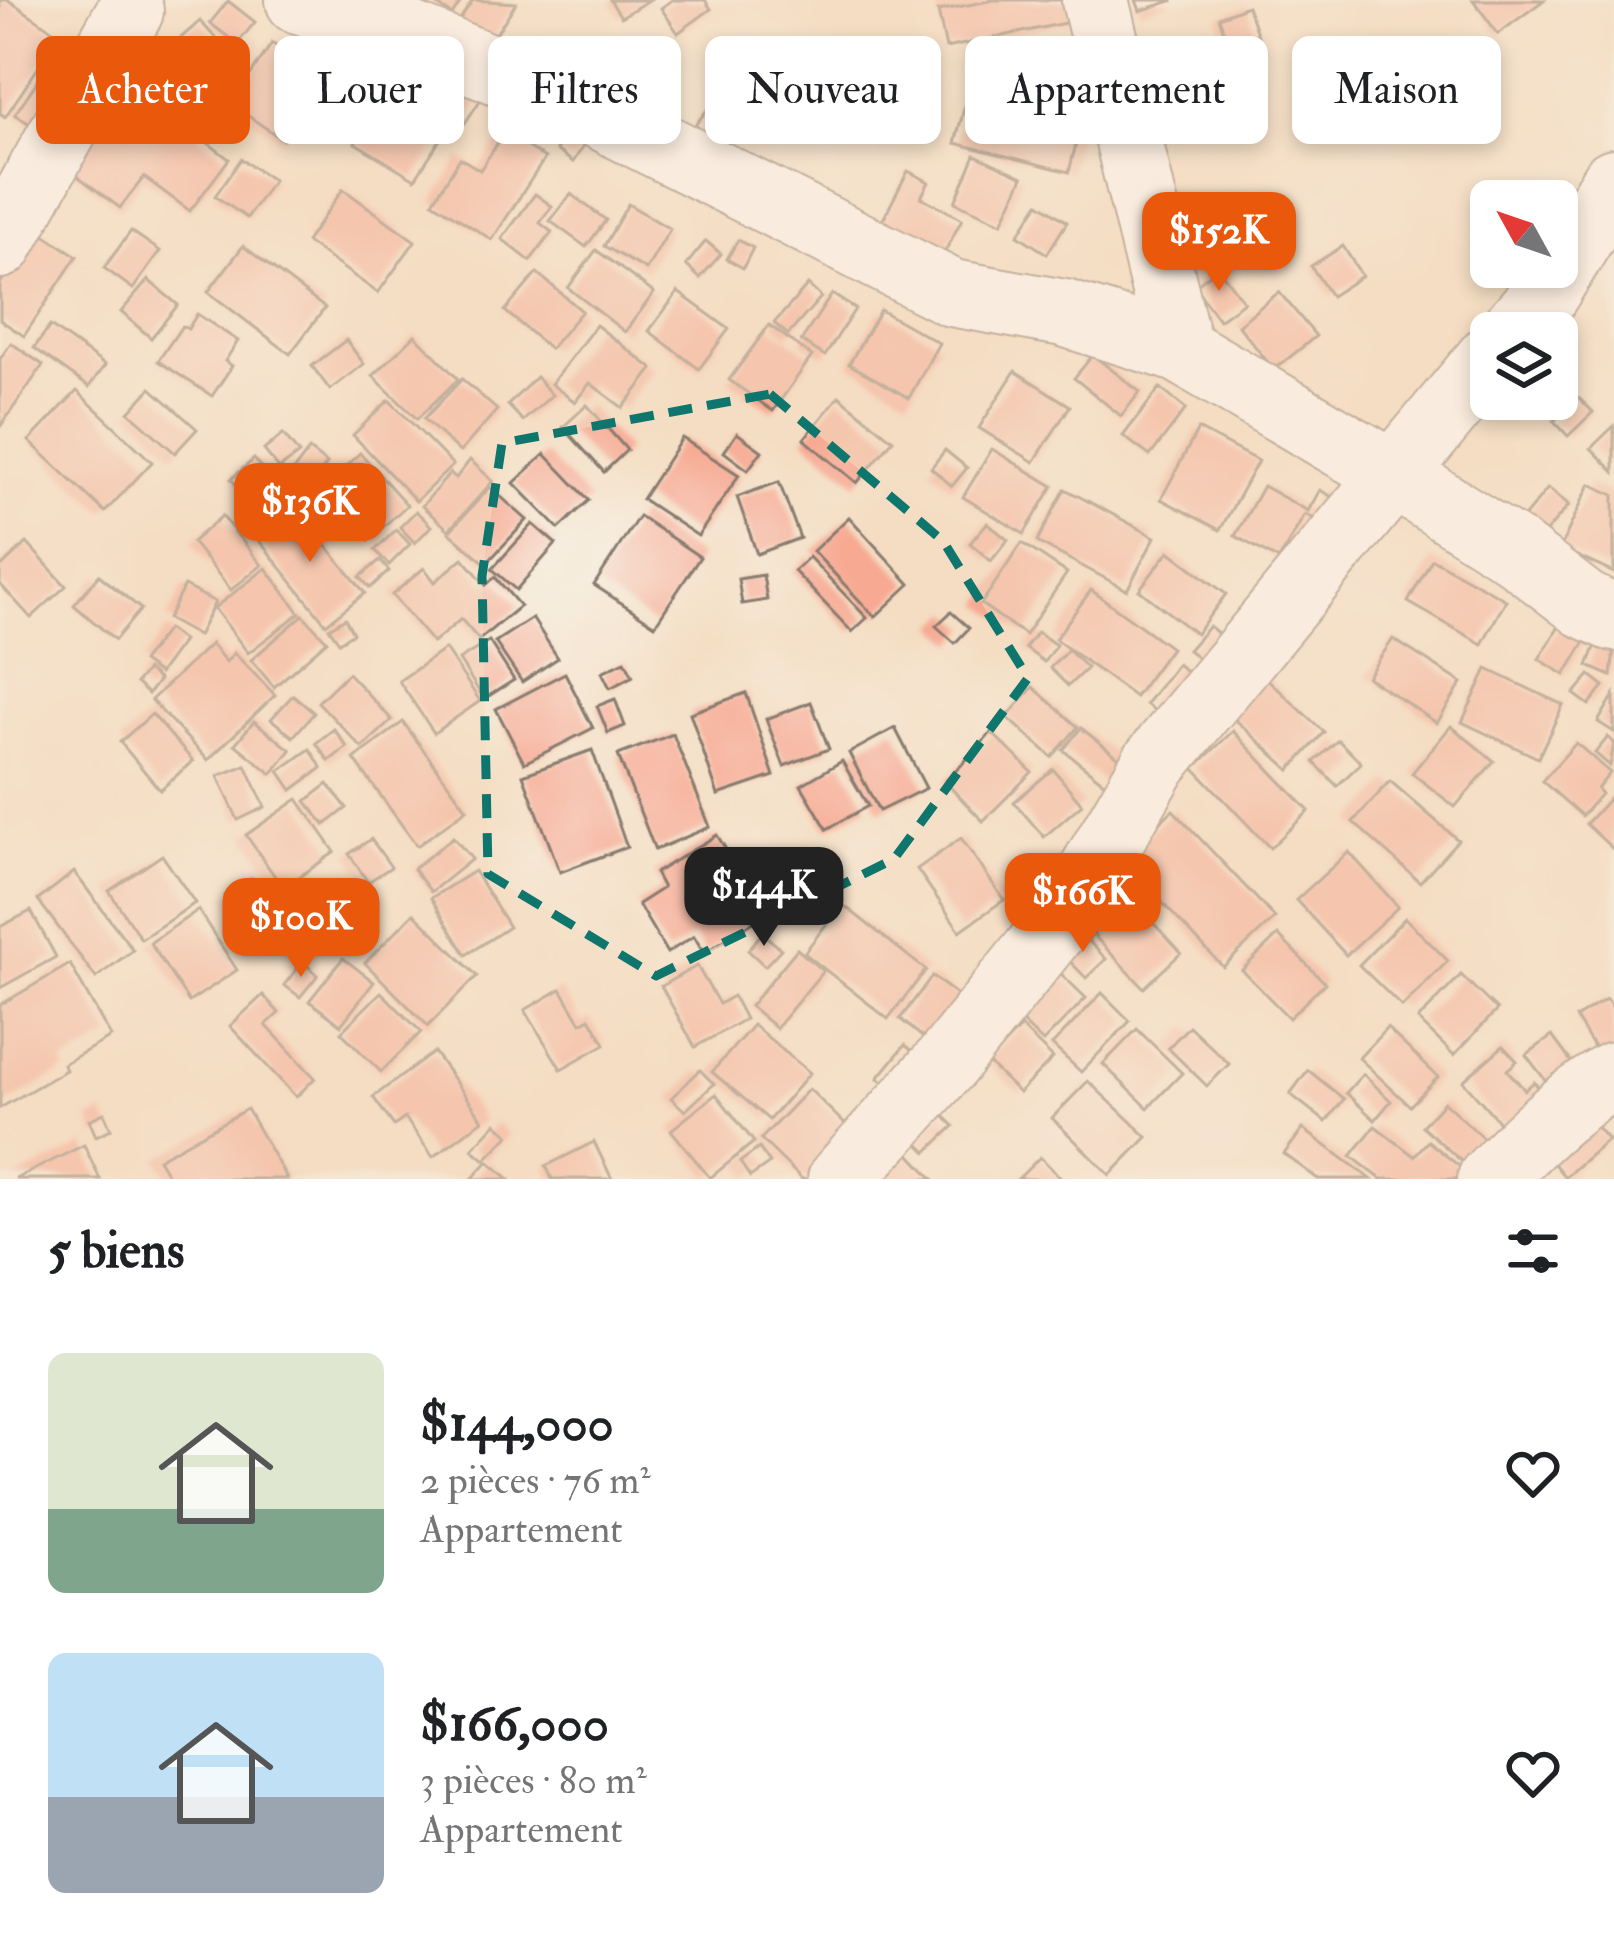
<!DOCTYPE html>
<html lang="fr">
<meta charset="utf-8">
<style>
body{margin:0;font-family:"IM FELL Double Pica",serif;background:#f6f6f6;color:#202124;height:100vh;display:flex;flex-direction:column;font-size:45px;white-space:nowrap}
*{box-sizing:border-box;margin:0}
p{font-size:39px;color:#757577}
.icon{flex:none;width:66px;height:66px;fill:none;stroke:currentColor;stroke-width:2;stroke-linecap:round;stroke-linejoin:round}
.map{position:relative;height:1179px;overflow:hidden}
.sheet{display:flex;flex-direction:column;background:#fff;flex:1}
.sheet>*{flex:none}
.hud{position:absolute;left:36px;top:36px;width:1542px;height:108px;display:flex;gap:24px}
.needle{width:78px;rotate:310deg}
.buttons{position:absolute;left:1470px;top:180px;display:grid;gap:24px}
.buttons a{display:grid;place-items:center;width:108px;height:108px;border-radius:18px;background:#fff;box-shadow:0 6px 18px #0003;font-size:60px}
.price{position:absolute;translate:-50% -102px;padding:0 27px;border-radius:24px;background:#ea580c;color:#fff;font-size:39px;line-height:78px;filter:drop-shadow(0 3px 6px #0008)}
.price::after{content:'';position:absolute;left:50%;top:72px;width:36px;height:27px;margin-left:-18px;background:inherit;clip-path:polygon(0 0,100% 0,50% 100%)}
.price.on{background:#222;color:#fff}
ul{padding:0;list-style:none}
li{display:flex;align-items:center;gap:36px;height:300px;padding:0 48px}
li span{display:grid;place-items:center;flex:none;width:336px;height:240px;border-radius:18px;color:#555}
li>.icon{margin-inline-start:auto}
span .icon{width:144px;height:144px;fill:#fffc;stroke-width:1}
li b{font-size:51px}
h2{display:flex;justify-content:space-between;align-items:center;height:144px;padding:0 48px;font-size:51px}
.chip{padding:0 42px;border-radius:18px;background:#fff;box-shadow:0 6px 18px #0003;font-size:42px;line-height:108px}
.chip.on{background:#ea580c;color:#fff}
.map>svg:first-child{display:block}
.building{fill:#f7a992}
.lines{fill:none;stroke-linecap:round;stroke-linejoin:round}
.minor-casing{stroke:#887c6f;stroke-width:70}
.minor{stroke:#fff;stroke-width:66}
.marked{fill:none;stroke:#0f766e;stroke-width:9;stroke-dasharray:24 15;stroke-linejoin:round}
</style>
<div class="map">
<svg width="1614" height="1179" viewBox="0 0 1614 1179">
<rect width="100%" height="100%" fill="#f7f3e8"/>
<filter id="ink" filterUnits="userSpaceOnUse"><feTurbulence type="fractalNoise" baseFrequency=".00833" numOctaves="2"/><feDisplacementMap in="SourceGraphic" scale="24" xChannelSelector="R" yChannelSelector="G"/><feConvolveMatrix kernelMatrix="1 2 1 2 8 2 1 2 1" color-interpolation-filters="sRGB"/></filter>
<filter id="wash" filterUnits="userSpaceOnUse"><feTurbulence type="fractalNoise" baseFrequency=".004" numOctaves="4" result="noise"/><feDisplacementMap in="SourceGraphic" scale="48" xChannelSelector="R" yChannelSelector="G"/><feGaussianBlur stdDeviation="2.7" result="paint"/><feColorMatrix in="noise" values="0 0 0 0 0 0 0 0 0 0 0 0 0 0 0 0 0 1.4 0 .05"/><feComposite in="paint" operator="in"/></filter>
<g filter="url(#wash)">
<rect width="100%" height="100%" fill="#f4ddc2"/>
<g id="blocks">
<!-- building -->
<g class="building">
<path d="M0,0H8L60,35L5,117L0,113Z"/>
<path d="M430,0H462L452,15Z"/>
<path d="M473,0L516,3L490,43L458,22Z"/>
<path d="M610,0H649L621,17Z"/>
<path d="M672,0H705L711,9L678,33L661,8Z"/>
<path d="M993,0H1069L1074,21L946,48L938,11Z"/>
<path d="M1136,0H1172V1L1140,11Z"/>
<path d="M1473,0H1544L1498,34Z"/>
<path d="M228,1L255,22L237,44L210,23Z"/>
<path d="M1247,6L1258,36L1229,47L1219,17Z"/>
<path d="M200,21L232,56L188,97L163,70L183,52L175,43Z"/>
<path d="M1420,42L1444,75L1401,105L1377,72Z"/>
<path d="M272,43L325,79L283,140L231,104Z"/>
<path d="M977,46L1029,52L1030,46L1075,51L1071,81L1082,82L1079,108L1043,104L1044,90L973,83Z"/>
<path d="M1218,49L1235,113L1177,129L1160,65Z"/>
<path d="M410,66L437,84L415,117L388,99Z"/>
<path d="M42,74L61,87L34,127L15,114Z"/>
<path d="M452,75L483,96L465,123L433,102Z"/>
<path d="M131,84L229,159L190,211L144,177L120,208L67,168Z"/>
<path d="M969,89L1083,116L1069,172L955,143Z"/>
<path d="M715,100L736,118L716,143L695,125Z"/>
<path d="M380,102L441,138L415,179L355,143Z"/>
<path d="M529,109L553,122L542,144L517,132Z"/>
<path d="M504,133L545,158L492,240L433,202L460,158L480,170Z"/>
<path d="M566,134L584,145L573,162L556,150Z"/>
<path d="M975,155L1023,177L1002,223L955,202Z"/>
<path d="M241,159L273,180L247,218L215,196Z"/>
<path d="M908,171L929,182L921,197L962,219L939,263L877,231Z"/>
<path d="M343,189L415,241L378,293L306,242Z"/>
<path d="M535,194L552,206L540,223L552,232L530,261L502,239Z"/>
<path d="M571,194L606,220L586,247L550,221Z"/>
<path d="M1039,203L1067,222L1047,254L1018,235Z"/>
<path d="M628,204L670,229L646,270L604,246Z"/>
<path d="M35,229L77,256L24,336L0,320V284Z"/>
<path d="M131,231L160,251L133,289L104,268Z"/>
<path d="M738,240L753,248L743,268L727,259Z"/>
<path d="M706,241L721,254L700,278L686,265Z"/>
<path d="M243,246L325,308L290,354L208,292Z"/>
<path d="M1343,246L1362,276L1331,296L1311,266Z"/>
<path d="M596,250L654,293L625,332L568,288Z"/>
<path d="M1218,268L1244,302L1219,320L1194,286Z"/>
<path d="M537,273L582,311L550,349L505,311Z"/>
<path d="M148,280L178,305L151,338L121,312Z"/>
<path d="M808,285L821,297L788,335L774,323Z"/>
<path d="M678,292L729,329L699,369L649,331Z"/>
<path d="M1279,292L1316,336L1274,370L1238,325Z"/>
<path d="M832,294L855,309L825,356L801,341Z"/>
<path d="M880,310L939,343L909,398L849,364Z"/>
<path d="M197,314L238,341L225,361L232,366L212,396L158,361L182,326L188,329Z"/>
<path d="M596,325L653,369L623,408L590,383L575,402L551,384Z"/>
<path d="M769,325L812,356L773,411L729,380Z"/>
<path d="M50,326L105,365L89,387L34,348Z"/>
<path d="M415,335L458,379L417,419L373,376Z"/>
<path d="M346,340L364,364L330,390L312,366Z"/>
<path d="M11,343L43,365L0,427V359Z"/>
<path d="M1093,355L1140,392L1121,416L1074,378Z"/>
<path d="M1015,371L1070,406L1034,462L979,428Z"/>
<path d="M536,377L552,395L523,421L508,405Z"/>
<path d="M462,379L497,410L460,452L424,419Z"/>
<path d="M151,388L197,429L175,453L129,412Z"/>
<path d="M1160,388L1186,409L1150,456L1123,436Z"/>
<path d="M77,391L152,462L105,512L29,441Z"/>
<path d="M839,396L893,440L857,483L804,439Z"/>
<path d="M1578,397L1593,412L1568,436L1554,421Z"/>
<path d="M389,400L453,465L416,501L353,435Z"/>
<path d="M587,405L627,450L604,472L563,427Z"/>
<path d="M1614,426V472L1591,448Z"/>
<path d="M1198,429L1258,461L1220,530L1161,499Z"/>
<path d="M737,433L762,451L748,470L724,452Z"/>
<path d="M283,434L299,454L279,469L264,450Z"/>
<path d="M682,438L739,475L698,536L642,499Z"/>
<path d="M992,449L1053,486L1024,534L963,497Z"/>
<path d="M309,450L327,464L301,498L283,484Z"/>
<path d="M945,450L967,468L952,486L931,468Z"/>
<path d="M360,453L407,505L369,540L322,489Z"/>
<path d="M545,454L589,500L559,529L514,483Z"/>
<path d="M254,459L272,482L250,501L231,479Z"/>
<path d="M470,460L493,481L449,530L422,506L450,473L456,478Z"/>
<path d="M779,482L800,538L757,554L737,497Z"/>
<path d="M1590,484L1614,495V573L1560,548Z"/>
<path d="M1263,486L1308,511L1320,490L1341,502L1328,527L1305,514L1279,560L1235,536Z"/>
<path d="M490,487L527,520L486,564L449,532Z"/>
<path d="M1548,488L1569,505L1541,538L1521,521Z"/>
<path d="M1065,489L1155,537L1127,590L1037,542Z"/>
<path d="M294,506L365,593L326,624L256,537Z"/>
<path d="M416,511L431,526L415,543L400,527Z"/>
<path d="M222,516L262,565L231,590L192,542Z"/>
<path d="M639,516L700,557L655,625L594,585Z"/>
<path d="M849,517L910,584L875,617L813,551Z"/>
<path d="M987,523L1008,540L991,561L970,543Z"/>
<path d="M533,524L556,544L516,590L492,569Z"/>
<path d="M396,530L410,544L389,565L375,550Z"/>
<path d="M27,543L66,586L31,618L0,584V568Z"/>
<path d="M1022,543L1067,573L1025,635L981,604Z"/>
<path d="M1169,551L1226,594L1196,634L1139,590Z"/>
<path d="M809,557L867,618L852,632L794,571Z"/>
<path d="M463,558L486,585L495,577L520,606L479,640L461,619L433,643L392,595L424,568L435,582Z"/>
<path d="M1432,559L1506,600L1482,644L1408,602Z"/>
<path d="M380,560L389,571L370,588L360,577Z"/>
<path d="M266,568L300,613L248,653L214,608Z"/>
<path d="M99,575L141,609L115,640L74,605Z"/>
<path d="M763,575L767,600L742,604L738,579Z"/>
<path d="M184,586L215,602L198,636L167,619Z"/>
<path d="M1091,590L1171,648L1135,697L1055,639Z"/>
<path d="M951,612L969,628L955,643L936,626Z"/>
<path d="M303,615L327,641L274,687L251,660Z"/>
<path d="M345,618L353,633L339,642L329,628Z"/>
<path d="M532,618L558,658L522,682L495,642Z"/>
<path d="M1560,625L1586,640L1565,675L1539,659Z"/>
<path d="M1209,626L1225,639L1205,663L1188,650Z"/>
<path d="M167,629L183,641L159,674L142,662Z"/>
<path d="M1037,632L1056,645L1044,662L1025,648Z"/>
<path d="M1393,639L1462,683L1437,723L1367,677Z"/>
<path d="M489,641L514,680L484,699L459,660Z"/>
<path d="M1597,642L1614,649L1611,676L1588,666Z"/>
<path d="M211,644L226,662L234,653L275,695L208,760L151,700Z"/>
<path d="M445,649L480,701L434,733L399,681Z"/>
<path d="M1068,650L1087,668L1068,686L1050,668Z"/>
<path d="M625,661L633,676L610,688L602,672Z"/>
<path d="M1177,664L1201,683L1170,723L1146,704Z"/>
<path d="M1487,669L1563,705L1538,758L1462,722Z"/>
<path d="M147,670L159,680L148,694L136,683Z"/>
<path d="M348,673L392,720L362,748L318,702Z"/>
<path d="M565,673L593,728L524,763L496,709Z"/>
<path d="M1261,673L1324,732L1290,770L1226,711Z"/>
<path d="M1590,675L1604,686L1589,705L1574,694Z"/>
<path d="M1033,687L1078,727L1052,757L1007,717Z"/>
<path d="M746,693L774,776L718,795L690,713Z"/>
<path d="M293,695L314,713L293,737L271,719Z"/>
<path d="M1614,695V732L1598,722Z"/>
<path d="M615,699L625,726L608,733L597,706Z"/>
<path d="M811,702L829,749L784,766L766,719Z"/>
<path d="M152,714L193,761L160,790L120,742Z"/>
<path d="M254,721L291,750L272,774L235,744Z"/>
<path d="M403,722L467,809L417,846L354,759Z"/>
<path d="M1451,726L1494,761L1455,807L1412,773Z"/>
<path d="M895,728L926,788L879,811L849,753Z"/>
<path d="M1081,728L1127,764L1110,787L1063,750Z"/>
<path d="M334,729L347,747L329,761L316,743Z"/>
<path d="M1233,731L1309,811L1270,848L1194,768Z"/>
<path d="M992,733L1032,772L983,821L945,782Z"/>
<path d="M673,734L710,827L655,850L618,755Z"/>
<path d="M1608,737L1614,743L1610,766L1595,753Z"/>
<path d="M1338,740L1361,763L1337,786L1314,762Z"/>
<path d="M1576,743L1610,773L1597,789L1601,794L1582,816L1542,781Z"/>
<path d="M310,749L322,768L292,790L279,771Z"/>
<path d="M592,750L627,847L560,872L523,775Z"/>
<path d="M842,761L868,806L827,829L801,785Z"/>
<path d="M246,765L265,807L238,820L218,776Z"/>
<path d="M1053,769L1082,804L1044,837L1014,802Z"/>
<path d="M1390,781L1458,840L1420,882L1353,822Z"/>
<path d="M328,784L347,808L325,825L306,801Z"/>
<path d="M1614,793V850L1586,824Z"/>
<path d="M298,799L335,852L283,888L246,835Z"/>
<path d="M1173,810L1275,918L1223,967L1121,859Z"/>
<path d="M717,835L766,914L704,953L694,936L667,953L638,904L663,888L655,873Z"/>
<path d="M453,837L472,859L431,892L413,869Z"/>
<path d="M961,838L1004,900L960,931L917,869Z"/>
<path d="M371,839L391,867L368,882L349,854Z"/>
<path d="M1349,852L1398,907L1346,955L1296,900Z"/>
<path d="M162,855L195,903L141,939L109,891Z"/>
<path d="M474,871L509,927L466,955L431,898Z"/>
<path d="M74,872L133,950L96,978L38,900Z"/>
<path d="M252,878L285,929L257,947L224,896Z"/>
<path d="M1120,887L1181,953L1144,988L1082,923Z"/>
<path d="M842,904L926,970L888,1019L804,953Z"/>
<path d="M198,910L237,970L189,1002L150,943Z"/>
<path d="M31,911L56,957L0,988V927Z"/>
<path d="M414,913L477,976L428,1026L365,963Z"/>
<path d="M1405,918L1448,961L1402,1007L1359,965Z"/>
<path d="M1080,932L1106,959L1086,978L1060,951Z"/>
<path d="M762,933L781,949L765,966L748,950Z"/>
<path d="M1278,935L1325,983L1289,1018L1242,970Z"/>
<path d="M797,949L823,971L776,1028L750,1006Z"/>
<path d="M343,958L374,982L341,1025L309,1001Z"/>
<path d="M303,962L318,975L300,997L284,985Z"/>
<path d="M70,964L111,1037L63,1064L66,1070L0,1108V1005Z"/>
<path d="M697,966L719,1004L733,996L745,1019L695,1047L661,986Z"/>
<path d="M1057,970L1086,998L1043,1042L1014,1014Z"/>
<path d="M1461,975L1497,1010L1454,1055L1418,1020Z"/>
<path d="M932,976L964,1000L925,1039L900,1019Z"/>
<path d="M561,989L581,1023L590,1018L605,1044L561,1069L525,1010Z"/>
<path d="M381,992L421,1032L381,1072L341,1032Z"/>
<path d="M1102,993L1130,1021L1081,1072L1052,1045Z"/>
<path d="M263,995L279,1013L266,1025L315,1078L296,1097L230,1026Z"/>
<path d="M1606,999L1614,1009V1060L1605,1065L1576,1018Z"/>
<path d="M753,1025L810,1073L769,1120L712,1072Z"/>
<path d="M1189,1026L1229,1064L1207,1086L1168,1048Z"/>
<path d="M1021,1027L1053,1058L1019,1093L987,1062Z"/>
<path d="M1387,1028L1438,1077L1410,1106L1359,1058Z"/>
<path d="M1137,1029L1182,1073L1148,1108L1103,1064Z"/>
<path d="M1552,1036L1581,1075L1556,1094L1526,1055Z"/>
<path d="M905,1045L924,1060L897,1093L878,1078Z"/>
<path d="M1503,1046L1517,1061L1507,1070L1525,1090L1534,1082L1547,1097L1508,1132L1463,1081Z"/>
<path d="M434,1052L483,1120L433,1157L405,1118L394,1126L373,1097Z"/>
<path d="M700,1070L714,1084L685,1111L671,1098Z"/>
<path d="M1308,1070L1344,1099L1326,1122L1290,1094Z"/>
<path d="M1363,1074L1391,1101L1375,1120L1346,1093Z"/>
<path d="M1088,1081L1147,1137L1110,1175L1052,1118Z"/>
<path d="M809,1089L854,1133L811,1179H802L761,1139Z"/>
<path d="M716,1094L754,1142L710,1178L671,1130Z"/>
<path d="M1444,1102L1490,1144L1468,1167L1422,1126Z"/>
<path d="M247,1109L287,1179H170L158,1159Z"/>
<path d="M1583,1111L1608,1140L1565,1177L1540,1147Z"/>
<path d="M104,1113L111,1129L96,1136L89,1120Z"/>
<path d="M941,1113L954,1126L927,1152L915,1140Z"/>
<path d="M496,1123L509,1135L485,1160L472,1149Z"/>
<path d="M1375,1126L1414,1156L1428,1141L1464,1170L1457,1179H1381L1351,1156Z"/>
<path d="M1303,1129L1371,1179H1318L1284,1154Z"/>
<path d="M594,1142L612,1179H552L546,1166Z"/>
<path d="M84,1145L100,1179H15Z"/>
<path d="M759,1148L770,1163L750,1177L740,1162Z"/>
<path d="M909,1153L933,1179H881Z"/>
<path d="M1040,1157L1062,1179H1018Z"/>
<path d="M488,1161L509,1179H472Z"/>
</g>
</g>
</g>
<g filter="url(#ink)">
<use href="#blocks" fill-opacity="0" stroke="#887c6f" stroke-width="3"/>
<g class="lines">
<!-- minor casing -->
<g class="minor-casing">
<g id="minor">
<path d="M299,0L406,34L563,97L952,293L1064,313L1179,349L1391,473L1516,552L1585,605L1614,618"/>
<path d="M1095,0L1179,349"/>
<path d="M0,245L130,11"/>
<path d="M1511,333L1545,294L1614,182"/>
<path d="M841,1179L946,1063L1072,906L1155,763L1491,357"/>
<path d="M1491,1179C1527,1140 1568,1101 1614,1075"/>
</g>
</g>
<!-- minor -->
<use href="#minor" class="minor"/>
</g>
</g>
<!-- marked area -->
<path d="M0 0H1614V1179H0ZM770,394L943,541L1028,678L894,859L656,976L488,874L482,576L502,443Z" fill="#f4ddc2" fill-opacity=".55" fill-rule="evenodd"/>
<path class="marked" d="M770,394L943,541L1028,678L894,859L656,976L488,874L482,576L502,443Z"/>
</svg>
<div class="buttons">
<a><svg class="needle" viewBox="-14 -14 28 28"><path d="M0-13l5 13h-10z" fill="#e53935"/><path d="M0 13l5-13h-10z" fill="#757577"/></svg></a>
<a><svg class="icon" aria-label="layers" viewBox="0 0 24 24"><path d="M12 4l9 5-9 5-9-5zM3 14l9 5 9-5"/></svg></a>
</div>
<b class="price" style="left:1219px;top:294px">$152K</b>
<b class="price" style="left:310px;top:565px">$136K</b>
<b class="price on" style="left:764px;top:949px">$144K</b>
<b class="price" style="left:1083px;top:955px">$166K</b>
<b class="price" style="left:301px;top:980px">$100K</b>
<div class="hud">
<a class="chip on">Acheter</a>
<a class="chip">Louer</a>
<a class="chip">Filtres</a>
<a class="chip">Nouveau</a>
<a class="chip">Appartement</a>
<a class="chip">Maison</a>
</div>
</div>
<section class="sheet">
<h2>5 biens<svg class="icon" aria-label="filters" viewBox="0 0 24 24"><path d="M4 7h16M4 17h16"/><circle cx="9" cy="7" r="2"/><circle cx="15" cy="17" r="2"/></svg></h2>
<ul>
<li><span style="background:linear-gradient(#dfe7d0 65%,#7fa58c 0)"><svg class="icon" aria-label="home" viewBox="0 0 24 24"><path d="M3 11l9-7 9 7M6 9v11h12V9"/></svg></span><div><b>$144,000</b><p>2 pièces · 76 m²</p><p>Appartement</p></div><svg class="icon" aria-label="heart" viewBox="0 0 24 24"><path d="M12 20l-8-8c-3-5 5-10 8-4 3-6 11-1 8 4z"/></svg></li>
<li><span style="background:linear-gradient(#bfe0f5 60%,#9aa5b1 0)"><svg class="icon" aria-label="home" viewBox="0 0 24 24"><path d="M3 11l9-7 9 7M6 9v11h12V9"/></svg></span><div><b>$166,000</b><p>3 pièces · 80 m²</p><p>Appartement</p></div><svg class="icon" aria-label="heart" viewBox="0 0 24 24"><path d="M12 20l-8-8c-3-5 5-10 8-4 3-6 11-1 8 4z"/></svg></li>
</ul>
</section>
